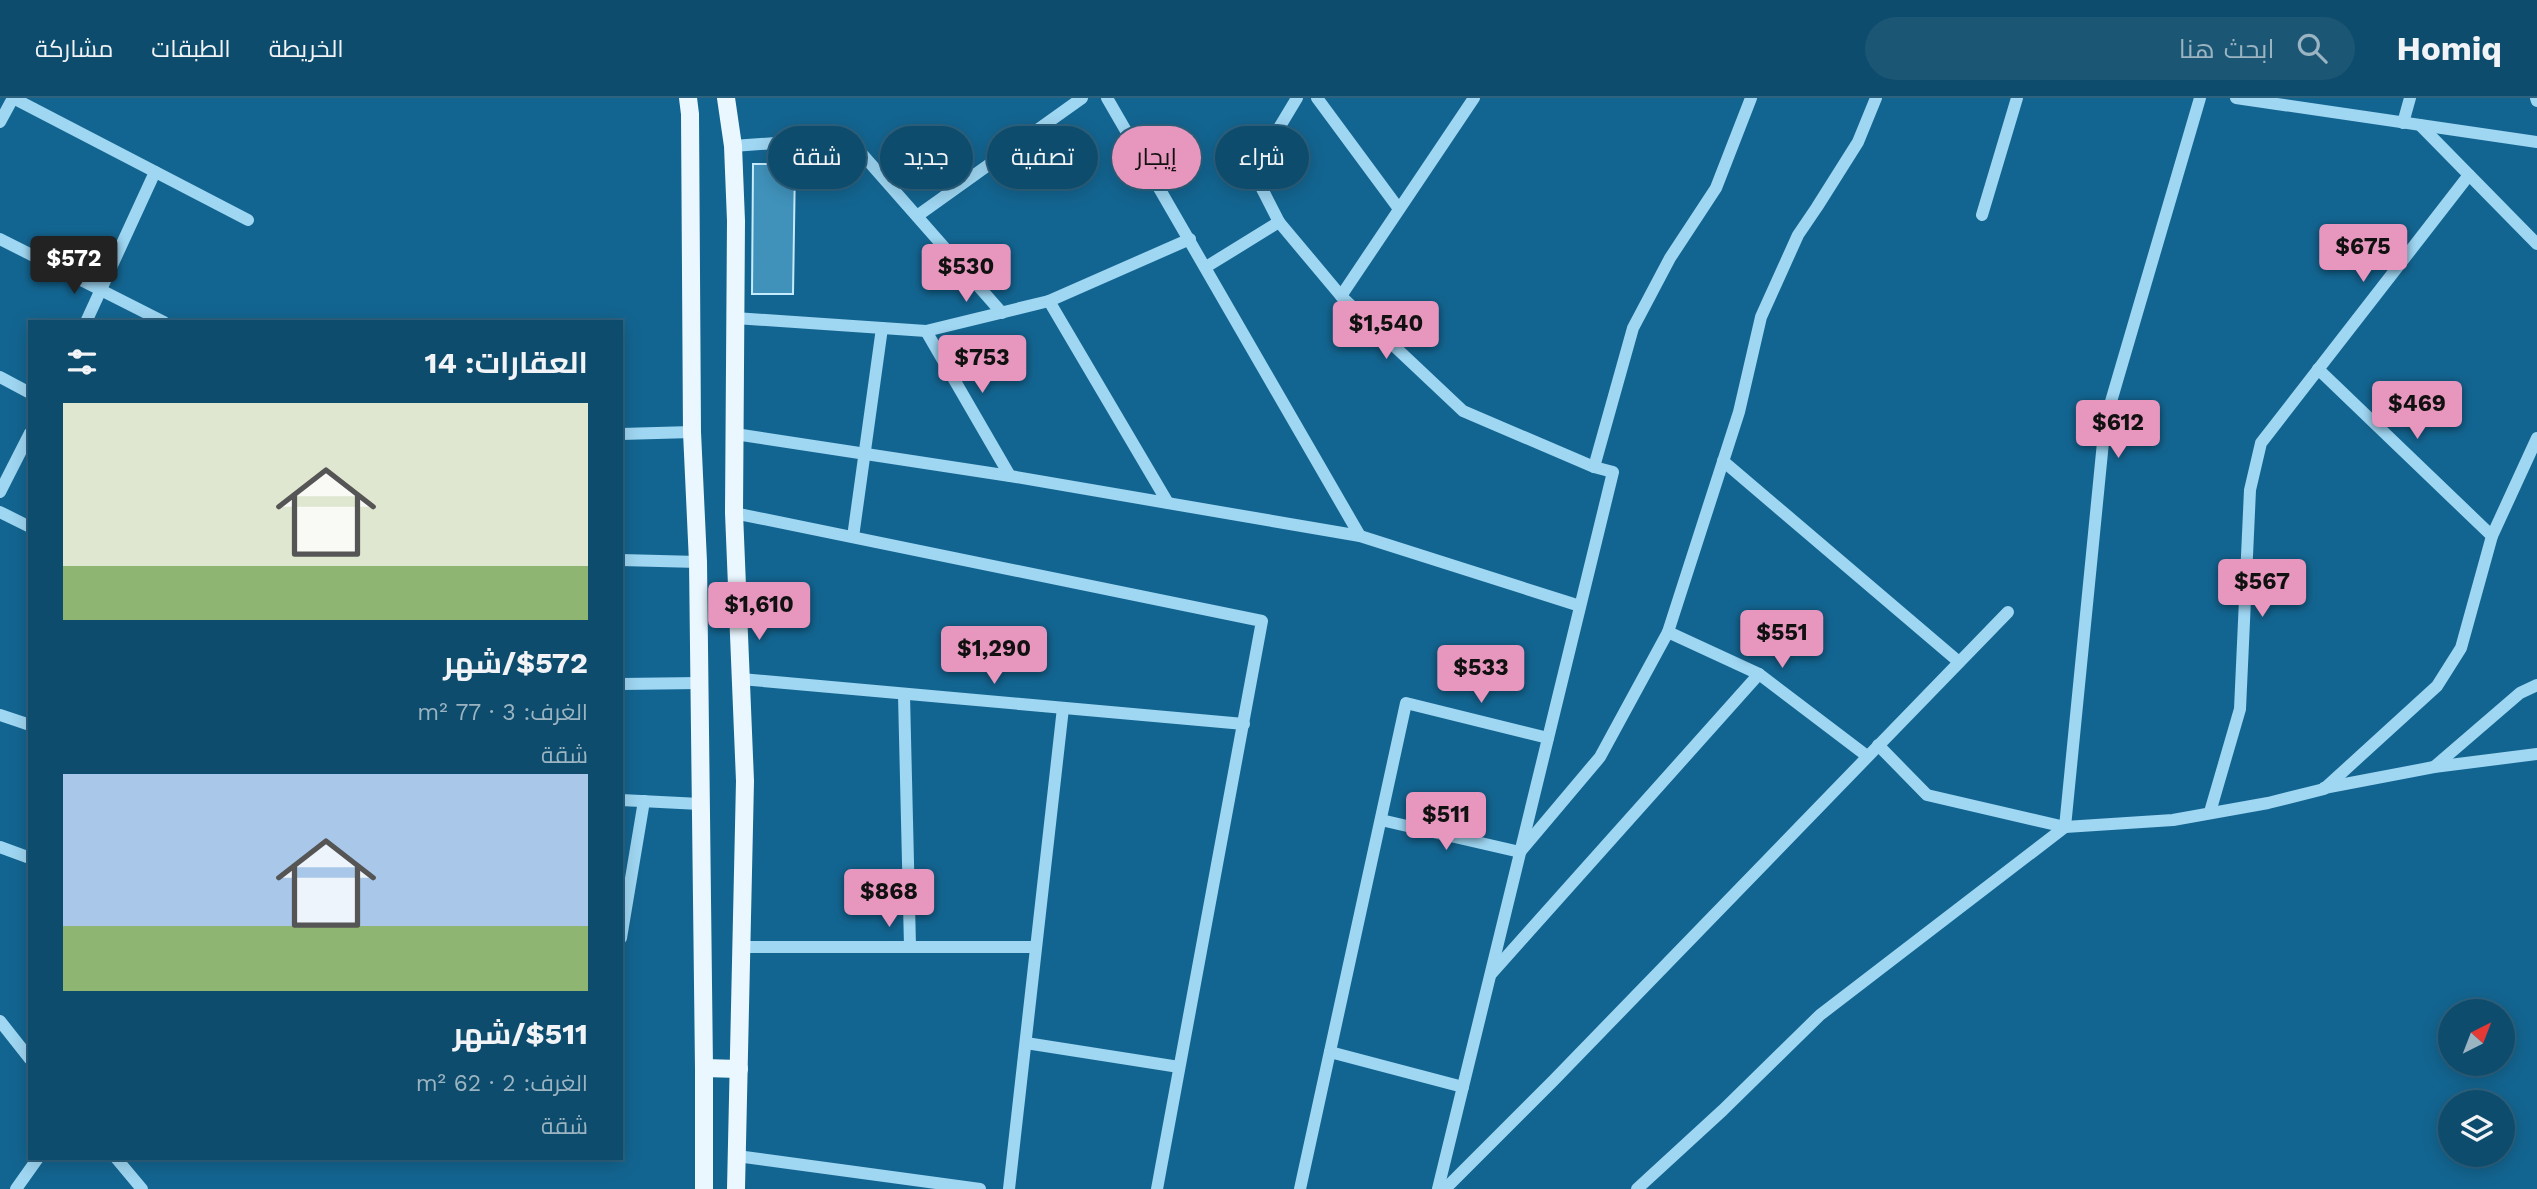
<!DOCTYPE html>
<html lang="ar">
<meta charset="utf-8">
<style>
body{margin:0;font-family:"Work Sans",Cairo,sans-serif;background:#1c5675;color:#f1f3f6;direction:rtl;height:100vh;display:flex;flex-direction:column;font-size:26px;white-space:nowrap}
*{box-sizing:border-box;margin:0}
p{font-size:23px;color:#9bb4c2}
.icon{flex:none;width:38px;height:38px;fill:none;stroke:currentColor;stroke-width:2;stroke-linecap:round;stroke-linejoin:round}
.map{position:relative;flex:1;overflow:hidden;direction:ltr}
.drawer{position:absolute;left:28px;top:222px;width:595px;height:840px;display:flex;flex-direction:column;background:#0e4c6d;border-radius:0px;box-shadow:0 4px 18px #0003,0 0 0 2px #2e6380;direction:rtl}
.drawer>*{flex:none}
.banner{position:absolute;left:644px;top:28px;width:665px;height:63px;direction:rtl;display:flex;gap:14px}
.needle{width:46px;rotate:42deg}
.tools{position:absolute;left:2438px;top:901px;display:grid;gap:14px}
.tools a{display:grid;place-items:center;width:77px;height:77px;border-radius:50%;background:#0e4c6d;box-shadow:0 4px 18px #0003,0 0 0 2px #2e6380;font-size:35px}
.price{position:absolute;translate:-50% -60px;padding:0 16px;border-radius:7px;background:#e797bd;color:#111;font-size:23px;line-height:46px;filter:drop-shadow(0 2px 4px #0008)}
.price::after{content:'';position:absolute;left:50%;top:42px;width:21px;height:16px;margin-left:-10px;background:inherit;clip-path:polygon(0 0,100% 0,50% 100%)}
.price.selected{background:#222;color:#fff}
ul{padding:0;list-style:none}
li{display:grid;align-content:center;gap:14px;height:371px;padding:0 35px}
li span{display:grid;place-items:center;height:217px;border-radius:0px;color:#555}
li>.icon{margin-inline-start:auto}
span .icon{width:126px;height:126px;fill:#fffc;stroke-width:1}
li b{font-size:30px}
h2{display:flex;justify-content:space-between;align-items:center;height:84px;padding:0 35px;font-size:30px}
.pill{padding:0 24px;border-radius:32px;background:#0e4c6d;box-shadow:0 4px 18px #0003,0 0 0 2px #2e6380;font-size:24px;line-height:63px}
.pill.selected{background:#e797bd;color:#111}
header{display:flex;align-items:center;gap:42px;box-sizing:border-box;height:98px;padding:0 35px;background:#0e4c6d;border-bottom:2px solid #2e6380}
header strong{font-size:33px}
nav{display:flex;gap:38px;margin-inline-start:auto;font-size:24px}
.search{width:490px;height:63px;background:#1c5675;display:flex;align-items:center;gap:18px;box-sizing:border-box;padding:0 24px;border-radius:38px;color:#9bb4c2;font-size:26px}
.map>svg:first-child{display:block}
.building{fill:#4092bb;stroke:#c6ebfc;stroke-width:2}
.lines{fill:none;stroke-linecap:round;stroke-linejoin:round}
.minor{stroke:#9fd6f2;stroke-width:12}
.major{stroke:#eaf7ff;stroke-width:18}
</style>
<header>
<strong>Homiq</strong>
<div class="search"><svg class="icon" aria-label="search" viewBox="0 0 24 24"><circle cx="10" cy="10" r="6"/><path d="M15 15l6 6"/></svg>ابحث هنا</div>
<nav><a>الخريطة</a><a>الطبقات</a><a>مشاركة</a></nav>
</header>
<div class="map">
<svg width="2537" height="1091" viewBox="0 0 2537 1091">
<rect width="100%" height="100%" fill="#136591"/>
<!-- building -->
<path class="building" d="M753,66H795L793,196H752Z"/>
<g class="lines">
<!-- minor -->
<g class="minor">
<path d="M13,0L248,122"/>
<path d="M1107,0L1360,438"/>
<path d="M1297,0L1253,73L1279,124L1341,198L1463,313L1594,369L1613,374L1438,1091"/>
<path d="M1317,0L1399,111"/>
<path d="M2236,0L2537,44"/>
<path d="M2536,0L2537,3"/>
<path d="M0,24L13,0"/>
<path d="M2403,25L2410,0"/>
<path d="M2420,27L2537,146"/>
<path d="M733,48L848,40L1002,215"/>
<path d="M1982,117L2017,0"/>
<path d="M917,118L1082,0"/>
<path d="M0,141L164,224"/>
<path d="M1206,169L1279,124"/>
<path d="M1341,198L1474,0"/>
<path d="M1049,203L1168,405"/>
<path d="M735,220L926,233L1049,203L1190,141"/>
<path d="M86,224L155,74"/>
<path d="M926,233L1010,378"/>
<path d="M2318,271L2492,438"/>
<path d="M0,279L30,295"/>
<path d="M621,336L692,334"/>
<path d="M735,336L1010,378L1360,438L1580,508"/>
<path d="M1723,363L1959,564"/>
<path d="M1594,369L1633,230L1670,160L1716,90L1751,0"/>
<path d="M0,394L30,335"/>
<path d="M0,414L30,429"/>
<path d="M734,415L1262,523L1157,1091"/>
<path d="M853,439L882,230"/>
<path d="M621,462L698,464"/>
<path d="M1668,534L1759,576L1867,658"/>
<path d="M741,581L1244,626"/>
<path d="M621,586L699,585"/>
<path d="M904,597L910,848"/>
<path d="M0,617L30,627"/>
<path d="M1878,647L1927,697L2065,729L2173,722L2268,705L2324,691L2437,588L2461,550L2492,438L2537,340"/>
<path d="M2434,669L2520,595L2537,587"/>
<path d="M2324,690L2434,669L2537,656"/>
<path d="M621,702L700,706"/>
<path d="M2210,714L2240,611L2250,392L2261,345L2469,77"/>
<path d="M1381,722L1520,754L1600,659L1668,534L1739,314L1761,219L1798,137L1817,109L1858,44L1876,0"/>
<path d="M0,749L30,760"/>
<path d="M621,840L644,703"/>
<path d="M742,849H1036"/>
<path d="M1491,876L1759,576"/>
<path d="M0,923L30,961"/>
<path d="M1026,945L1179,969"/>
<path d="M1330,954L1463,989"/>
<path d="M737,1058L980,1091"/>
<path d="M116,1060L142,1091"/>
<path d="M16,1091L38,1060"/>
<path d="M1009,1091L1063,610"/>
<path d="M1300,1091L1406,605L1548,640"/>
<path d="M1445,1091L1553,983L2008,514"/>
<path d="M1637,1091L1723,1012L1820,917L2065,729L2105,324L2200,0"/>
</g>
<!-- major -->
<g class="major">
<path d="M688,0L690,16L692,334L698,464L704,970V1091"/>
<path d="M726,0L733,48L736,123L734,415L745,683L736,1091"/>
<path d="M704,970L739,971"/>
</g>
</g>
</svg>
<div class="tools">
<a><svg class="needle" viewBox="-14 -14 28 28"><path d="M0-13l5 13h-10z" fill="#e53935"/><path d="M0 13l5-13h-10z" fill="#9bb4c2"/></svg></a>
<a><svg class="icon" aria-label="layers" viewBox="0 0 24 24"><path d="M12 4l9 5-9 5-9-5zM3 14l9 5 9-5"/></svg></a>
</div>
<b class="price" style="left:2363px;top:186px">$675</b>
<b class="price selected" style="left:74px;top:198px">$572</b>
<b class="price" style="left:966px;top:206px">$530</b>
<b class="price" style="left:1386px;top:263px">$1,540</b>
<b class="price" style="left:982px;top:297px">$753</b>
<b class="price" style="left:2417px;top:343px">$469</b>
<b class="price" style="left:2118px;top:362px">$612</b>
<b class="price" style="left:2262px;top:521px">$567</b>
<b class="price" style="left:759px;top:544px">$1,610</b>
<b class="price" style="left:1782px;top:572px">$551</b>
<b class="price" style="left:994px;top:588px">$1,290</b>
<b class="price" style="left:1481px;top:607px">$533</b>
<b class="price" style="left:1446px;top:754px">$511</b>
<b class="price" style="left:889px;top:831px">$868</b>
<div class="banner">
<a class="pill">شراء</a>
<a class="pill selected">إيجار</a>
<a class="pill">تصفية</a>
<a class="pill">جديد</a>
<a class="pill">شقة</a>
</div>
<section class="drawer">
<h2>العقارات: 14<svg class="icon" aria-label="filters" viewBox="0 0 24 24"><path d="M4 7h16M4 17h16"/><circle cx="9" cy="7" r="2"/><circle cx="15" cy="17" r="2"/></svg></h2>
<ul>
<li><span style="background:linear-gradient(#dfe7d0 75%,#8fb573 0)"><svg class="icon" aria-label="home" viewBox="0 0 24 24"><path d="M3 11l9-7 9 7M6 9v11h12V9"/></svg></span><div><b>$572/شهر</b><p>الغرف: 3 · 77 m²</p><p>شقة</p></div></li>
<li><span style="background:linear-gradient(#a9c7e8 70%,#8fb573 0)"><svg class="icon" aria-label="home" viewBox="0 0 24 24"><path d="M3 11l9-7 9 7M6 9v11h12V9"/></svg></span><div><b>$511/شهر</b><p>الغرف: 2 · 62 m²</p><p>شقة</p></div></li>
</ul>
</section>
</div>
